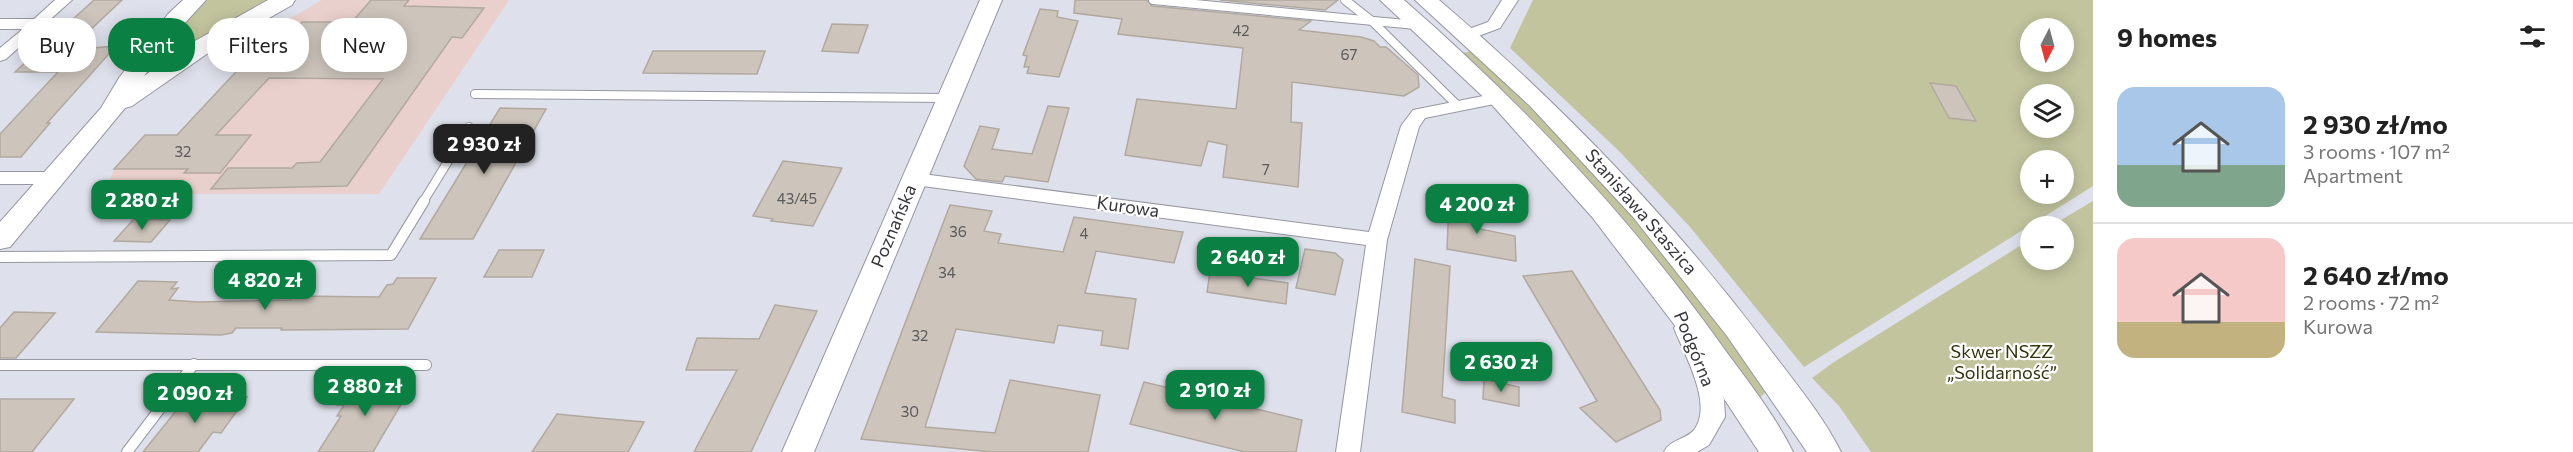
<!DOCTYPE html>
<meta charset="utf-8">
<style>
body{margin:0;font-family:Commissioner,sans-serif;background:#f2f2f2;color:#222;height:100vh;display:flex;flex-direction:column;font-size:22px;white-space:nowrap}
*{box-sizing:border-box;margin:0}
p{font-size:20px;color:#767676}
.icon{flex:none;width:33px;height:33px;fill:none;stroke:currentColor;stroke-width:2;stroke-linecap:round;stroke-linejoin:round}
.map{position:relative;flex:1;overflow:hidden}
.sheet{display:flex;flex-direction:column;background:#fff;width:480px}
.sheet>*{flex:none}
.top-card{position:absolute;left:18px;top:18px;width:570px;height:54px;display:flex;gap:12px}
.needle{width:39px;rotate:186deg}
.tools{position:absolute;left:2020px;top:18px;display:grid;gap:12px}
.tools a{display:grid;place-items:center;width:54px;height:54px;border-radius:50%;background:#fff;box-shadow:0 3px 15px #0003;font-size:30px}
.price{position:absolute;translate:-50% -51px;padding:0 14px;border-radius:12px;background:#0b8043;color:#fff;font-size:20px;line-height:39px;filter:drop-shadow(0 2px 3px #0008)}
.price::after{content:'';position:absolute;left:50%;top:36px;width:18px;height:14px;margin-left:-9px;background:inherit;clip-path:polygon(0 0,100% 0,50% 100%)}
.price.active{background:#222;color:#fff}
ul{padding:0;list-style:none}
li{display:flex;align-items:center;gap:18px;height:150px;padding:0 24px}
li+li{border-top:2px solid #e0e0e0}
li span{display:grid;place-items:center;flex:none;width:168px;height:120px;border-radius:18px;color:#555}
li>.icon{margin-inline-start:auto}
span .icon{width:72px;height:72px;fill:#fffc;stroke-width:1}
li b{font-size:26px}
h2{display:flex;justify-content:space-between;align-items:center;height:72px;padding:0 24px;font-size:26px}
.tag{padding:0 21px;border-radius:24px;background:#fff;box-shadow:0 3px 15px #0003;font-size:21px;line-height:54px}
.tag.active{background:#0b8043;color:#fff}
main{display:flex;flex:1;min-height:0}
.map>svg:first-child{display:block}
.industrial{fill:#ead0cc}
.green{fill:#c1c49d;fill-rule:evenodd}
.building{fill:#cdc5bc;stroke:#b1a9a0;stroke-width:1.5}
.lines{fill:none;stroke-linecap:round;stroke-linejoin:round}
.lane-far1-casing{stroke:#9697a1;stroke-width:10}
.lane-casing{stroke:#9697a1;stroke-width:12}
.street-casing{stroke:#9697a1;stroke-width:2}
.secondary-casing{stroke:#9697a1;stroke-width:2}
.lane-far1{stroke:#fff;stroke-width:8}
.lane{stroke:#fff;stroke-width:10}
.street{fill:#fff;fill-rule:evenodd}
.secondary{fill:#fff;fill-rule:evenodd}
.labels{text-anchor:middle;stroke-width:4.5;stroke-linejoin:round;paint-order:stroke}
.number-label{font-size:15px;fill:#5c5a5b}
.street-label{font-size:18px;fill:#36363b;stroke:#fff}
.park-label{font-size:18px;fill:#343510;stroke:#fff}
</style>
<main>
<div class="map">
<svg width="2093" height="452" viewBox="0 0 2093 452">
<rect width="100%" height="100%" fill="#dee0eb"/>
<!-- industrial -->
<path class="industrial" d="M322,0H509L379,194H105L114,169L145,135H177L262,44L291,18Z"/>
<!-- green -->
<g class="green">
<path d="M205,0H273L171,59L159,60L158,58L190,16Z"/>
<path d="M1533,0H2093V186L1804,367L1690,227L1619,151L1510,48ZM2031,28H2064V62H2031ZM2031,94H2064V128H2031ZM2031,160H2064V194H2031Z"/>
<path d="M1472,51C1545,121 1617,193 1681,273C1711,311 1739,351 1767,390L1759,399C1674,272 1574,158 1462,53Z"/>
<path d="M2093,201V452H1871L1839,406L1812,378L1834,362L2031,239V260H2064V226H2051Z"/>
</g>
<!-- building -->
<g class="building">
<path d="M94,0H122L69,50L116,46L47,123H50L21,157H0V134L58,72H15Z"/>
<path d="M371,0H409L404,6L484,8L462,38L452,37L347,186L211,189L228,168H292L297,163L320,162L383,79L269,78L216,135H251L220,173H184L188,169H114L145,135H177L262,44H268L285,31H294L302,22H352Z"/>
<path d="M1075,0H1147L1152,6L1311,21L1299,30L1361,37L1374,41L1380,47H1386L1418,75L1419,87L1404,96L1292,82L1291,122L1302,123L1298,187L1223,177L1227,145L1208,141L1201,166L1125,155L1137,99L1236,109L1243,48L1118,34L1122,19L1074,13Z"/>
<path d="M1220,0H1338L1325,10Z"/>
<path d="M1040,9L1058,11L1057,17L1078,21L1059,77L1027,73L1029,67H1024L1027,56L1023,55Z"/>
<path d="M832,24L868,25L858,53L822,51Z"/>
<path d="M653,51H765L757,74L643,73Z"/>
<path d="M1930,83L1956,86L1976,121L1949,118Z"/>
<path d="M1048,106L1069,108L1048,182L1005,176L1002,182L976,179L964,166L980,126L999,129L992,149L1032,154Z"/>
<path d="M500,108L546,109L473,239H420Z"/>
<path d="M783,161L842,168L813,226L771,221L773,219L753,216Z"/>
<path d="M1449,202L1480,208V229L1515,236L1516,261L1447,249Z"/>
<path d="M950,205L992,211L984,231L1001,234L998,243L1063,252L1074,217L1183,232L1174,263L1096,251L1085,293L1136,299L1128,349L1101,345L1103,331L1058,325L1054,343L956,329L925,427L995,433L1010,380L1100,395L1088,452H992L861,439Z"/>
<path d="M134,219L170,220L151,242L114,241Z"/>
<path d="M1305,249L1335,253L1343,260L1335,295L1296,288Z"/>
<path d="M499,250H544L532,277H484Z"/>
<path d="M1415,259L1450,266L1442,397L1455,400V423L1402,412Z"/>
<path d="M1572,271L1660,410L1661,420L1616,442L1580,408L1597,401L1523,276Z"/>
<path d="M1210,272L1288,283L1286,304L1207,292Z"/>
<path d="M397,278H436L408,329L281,330L282,328H236L232,333L221,335L96,332L138,281L177,282L171,289L178,288L169,300L198,302L290,300L293,296L379,297L387,285L393,284Z"/>
<path d="M775,305L817,311L751,452H694L737,370H686L697,338L759,339Z"/>
<path d="M14,312L55,313L16,358H0V328Z"/>
<path d="M1484,379L1519,387V406L1483,399Z"/>
<path d="M1144,382L1302,420L1296,452H1245L1130,424Z"/>
<path d="M352,383L413,384L373,452H318L341,416H337L344,405H337Z"/>
<path d="M188,396L247,397L221,433L213,432L198,452H143Z"/>
<path d="M0,399H74L32,452H0Z"/>
<path d="M557,414L598,418L644,422L628,452H532Z"/>
</g>
<g class="lines">
<!-- lane-far1 casing -->
<g class="lane-far1-casing">
<g id="lane-far1">
<path d="M1153,0L1416,25"/>
<path d="M1345,0L1373,22L1458,106"/>
<path d="M475,94L947,98"/>
<path d="M423,202L469,127"/>
</g>
</g>
<!-- lane casing -->
<g class="lane-casing">
<g id="lane">
<path d="M0,257L391,255L424,201"/>
<path d="M0,365H426"/>
<path d="M127,452L194,364"/>
</g>
</g>
<!-- street casing -->
<g class="street-casing">
<g id="street">
<path d="M55,0H72L6,59L0,61V48L23,29H0V19H34Z"/>
<path d="M1502,0H1518L1500,28L1473,38H1461L1459,35L1461,32L1488,22Z"/>
<path d="M1498,93L1504,94L1507,98L1504,102L1425,118L1419,127L1387,240L1360,452H1336L1366,245L915,185L908,183L906,179L908,175L915,173L1369,232L1401,126L1413,110Z"/>
<path d="M0,172H54L61,174L63,178L61,182L54,184H0Z"/>
<path d="M1685,320L1693,322L1696,328L1724,399L1725,417L1709,445L1697,452H1664C1670,439 1685,440 1694,430C1714,405 1684,354 1674,328L1677,322Z"/>
</g>
</g>
<!-- secondary casing -->
<g class="secondary-casing">
<g id="secondary">
<path d="M183,0H206L184,24L144,76L195,41L268,0H295L292,5L211,51L132,106L125,108L10,247L0,249V222L101,108L119,78L168,14Z"/>
<path d="M980,0H1002L814,452H782Z"/>
<path d="M1380,0H1404C1522,103 1629,216 1720,343C1745,378 1774,413 1793,452H1759L1683,336L1592,217L1493,106Z"/>
<path d="M1415,0H1439C1560,103 1670,217 1766,344C1792,379 1822,414 1841,452H1807L1727,336L1633,217L1530,106Z"/>
</g>
</g>
<!-- lane-far1 -->
<use href="#lane-far1" class="lane-far1"/>
<!-- lane -->
<use href="#lane" class="lane"/>
<!-- street -->
<use href="#street" class="street"/>
<!-- secondary -->
<use href="#secondary" class="secondary"/>
</g>
<g class="labels">
<!-- number labels -->
<g class="number-label">
<text x="1241" y="36">42</text>
<text x="1349" y="60">67</text>
<text x="183" y="157">32</text>
<text x="1266" y="175">7</text>
<text x="797" y="204">43/45</text>
<text x="958" y="237">36</text>
<text x="1084" y="239">4</text>
<text x="947" y="278">34</text>
<text x="920" y="341">32</text>
<text x="910" y="417">30</text>
</g>
<!-- street labels -->
<g class="street-label">
<text transform="translate(1128 207) rotate(8)" y="6">Kurowa</text>
<text transform="translate(1641 212) rotate(49)" y="6">Stanisława Staszica</text>
<text transform="translate(894 226) rotate(-67)" y="6">Poznańska</text>
<text transform="translate(1694 349) rotate(68)" y="6">Podgórna</text>
</g>
<!-- park labels -->
<g class="park-label">
<text x="2002" y="358">Skwer NSZZ<tspan x="2002" dy="21">„Solidarność”</tspan></text>
</g>
</g>
</svg>
<div class="tools">
<a><svg class="needle" viewBox="-14 -14 28 28"><path d="M0-13l5 13h-10z" fill="#e53935"/><path d="M0 13l5-13h-10z" fill="#767676"/></svg></a>
<a><svg class="icon" aria-label="layers" viewBox="0 0 24 24"><path d="M12 4l9 5-9 5-9-5zM3 14l9 5 9-5"/></svg></a>
<a>+</a>
<a>−</a>
</div>
<b class="price active" style="left:484px;top:175px">2 930 zł</b>
<b class="price" style="left:142px;top:231px">2 280 zł</b>
<b class="price" style="left:1477px;top:235px">4 200 zł</b>
<b class="price" style="left:1248px;top:288px">2 640 zł</b>
<b class="price" style="left:265px;top:311px">4 820 zł</b>
<b class="price" style="left:1501px;top:393px">2 630 zł</b>
<b class="price" style="left:365px;top:417px">2 880 zł</b>
<b class="price" style="left:1215px;top:421px">2 910 zł</b>
<b class="price" style="left:195px;top:424px">2 090 zł</b>
<div class="top-card">
<a class="tag">Buy</a>
<a class="tag active">Rent</a>
<a class="tag">Filters</a>
<a class="tag">New</a>
</div>
</div>
<section class="sheet">
<h2>9 homes<svg class="icon" aria-label="filters" viewBox="0 0 24 24"><path d="M4 7h16M4 17h16"/><circle cx="9" cy="7" r="2"/><circle cx="15" cy="17" r="2"/></svg></h2>
<ul>
<li><span style="background:linear-gradient(#a9c7e8 65%,#7fa58c 0)"><svg class="icon" aria-label="home" viewBox="0 0 24 24"><path d="M3 11l9-7 9 7M6 9v11h12V9"/></svg></span><div><b>2 930 zł/mo</b><p>3 rooms · 107 m²</p><p>Apartment</p></div></li>
<li><span style="background:linear-gradient(#f6c9c9 70%,#c2b280 0)"><svg class="icon" aria-label="home" viewBox="0 0 24 24"><path d="M3 11l9-7 9 7M6 9v11h12V9"/></svg></span><div><b>2 640 zł/mo</b><p>2 rooms · 72 m²</p><p>Kurowa</p></div></li>
</ul>
</section>
</main>
